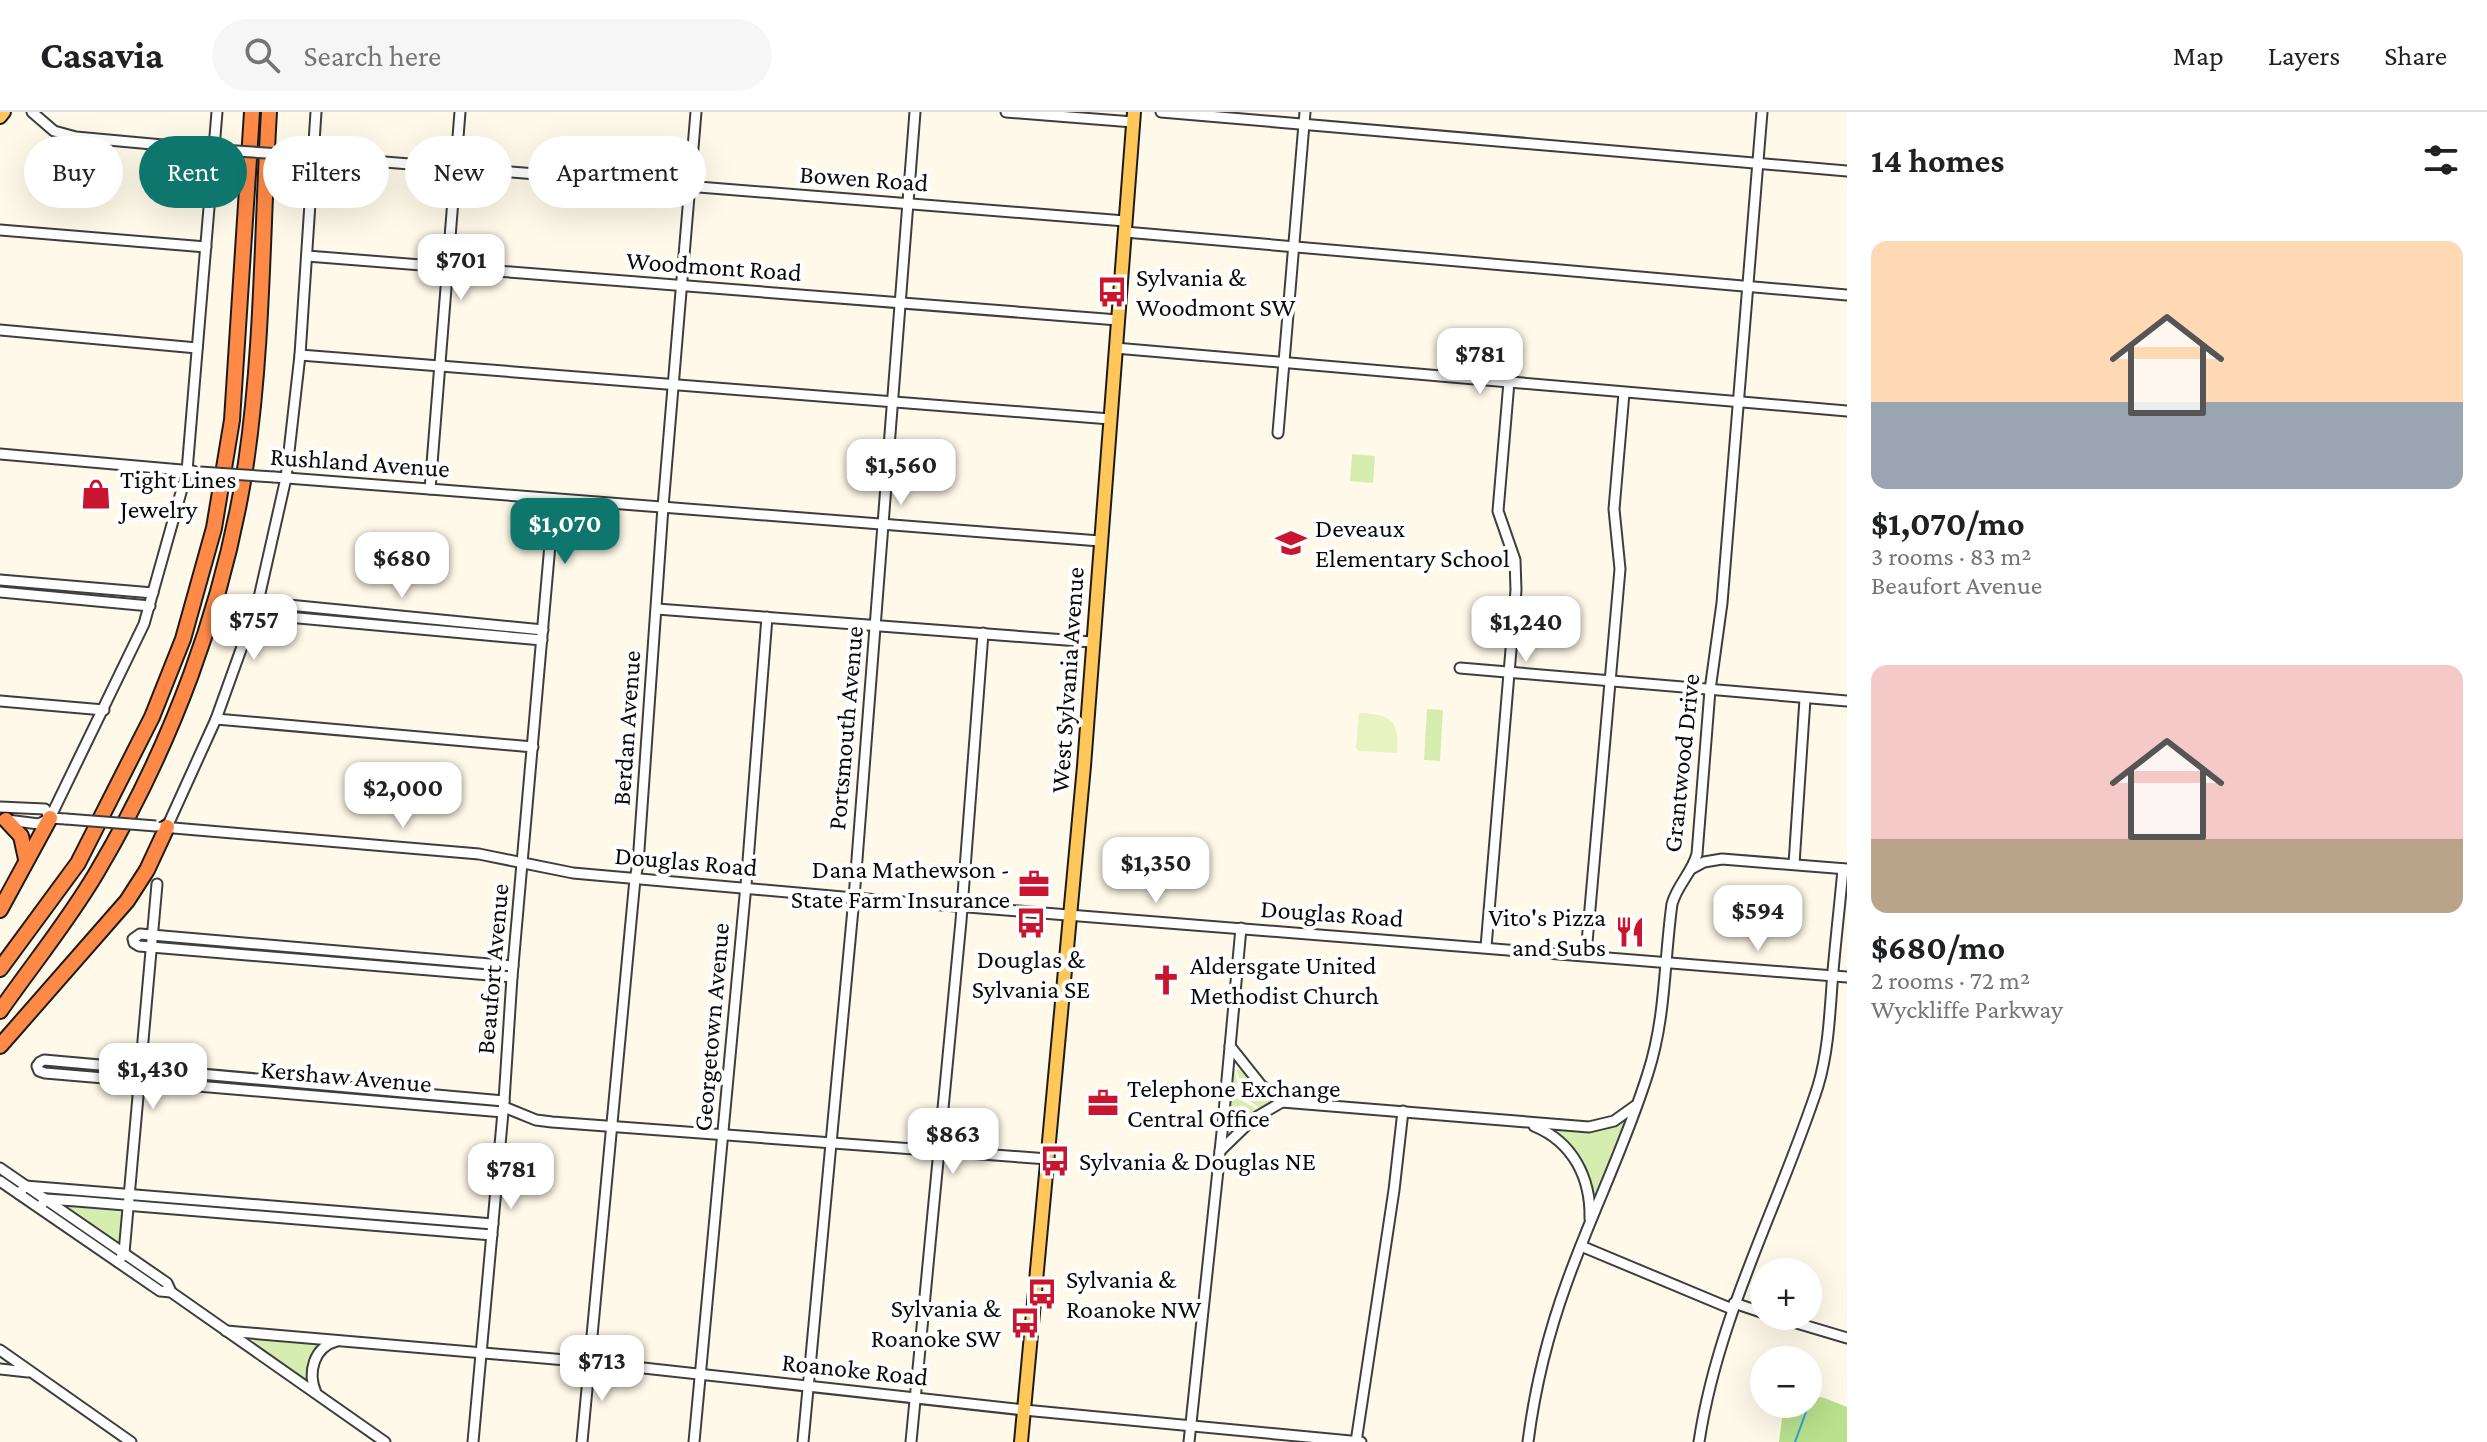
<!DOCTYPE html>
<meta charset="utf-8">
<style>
body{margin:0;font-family:"Crimson Pro",serif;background:#f6f6f6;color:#202124;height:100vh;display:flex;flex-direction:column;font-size:30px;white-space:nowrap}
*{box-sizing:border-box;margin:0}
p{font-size:26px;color:#757577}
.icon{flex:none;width:44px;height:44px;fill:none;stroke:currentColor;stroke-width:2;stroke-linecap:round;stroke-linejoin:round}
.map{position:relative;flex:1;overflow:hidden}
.drawer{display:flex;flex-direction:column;background:#fff;width:640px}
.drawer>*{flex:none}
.top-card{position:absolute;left:24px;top:24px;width:760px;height:72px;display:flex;gap:16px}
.fabs{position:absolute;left:1750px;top:1146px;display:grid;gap:16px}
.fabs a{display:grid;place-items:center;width:72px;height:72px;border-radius:50%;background:#fff;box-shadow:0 8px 32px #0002;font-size:40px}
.price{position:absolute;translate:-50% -68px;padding:0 18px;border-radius:16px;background:#fff;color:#222;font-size:26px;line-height:52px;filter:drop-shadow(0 2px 4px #0008)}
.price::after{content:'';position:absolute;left:50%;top:48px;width:24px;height:18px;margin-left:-12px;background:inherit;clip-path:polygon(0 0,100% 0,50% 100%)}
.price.on{background:#0f766e;color:#fff}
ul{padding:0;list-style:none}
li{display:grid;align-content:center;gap:16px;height:424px;padding:0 24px}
li span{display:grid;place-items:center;height:248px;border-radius:16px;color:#555}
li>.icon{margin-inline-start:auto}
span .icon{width:144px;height:144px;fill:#fffc;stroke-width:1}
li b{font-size:34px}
h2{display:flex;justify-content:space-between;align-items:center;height:96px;padding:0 24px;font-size:34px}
.chip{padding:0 28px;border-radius:36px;background:#fff;box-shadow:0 8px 32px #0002;font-size:28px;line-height:72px}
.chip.on{background:#0f766e;color:#fff}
header{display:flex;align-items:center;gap:48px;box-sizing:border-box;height:112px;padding:0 40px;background:#fff;border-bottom:2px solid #e0e0e0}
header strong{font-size:38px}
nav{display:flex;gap:44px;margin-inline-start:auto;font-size:28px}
.search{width:560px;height:72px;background:#f6f6f6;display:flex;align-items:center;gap:20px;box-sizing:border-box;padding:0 28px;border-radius:44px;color:#757577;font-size:30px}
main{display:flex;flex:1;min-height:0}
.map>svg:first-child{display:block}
.green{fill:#d5eeaf}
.forest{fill:#bae08d}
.pitch{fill:#e7f4c2}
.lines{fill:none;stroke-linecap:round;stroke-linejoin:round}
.stream{stroke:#27a5dc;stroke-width:2}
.minor-casing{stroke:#3e3e3e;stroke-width:13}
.major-casing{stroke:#1c1c1c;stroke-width:16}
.highway-casing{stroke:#1c1c1c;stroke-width:18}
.minor{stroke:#fff;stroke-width:9}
.major{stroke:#ffc759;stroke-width:12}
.highway{stroke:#ff8a47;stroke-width:14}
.minor-bridge-casing{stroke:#3e3e3e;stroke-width:13;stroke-linecap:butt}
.minor-bridge{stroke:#fff;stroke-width:9}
.labels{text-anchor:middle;stroke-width:8;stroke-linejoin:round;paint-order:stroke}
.street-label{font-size:26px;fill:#0b0b0b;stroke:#fff}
.poi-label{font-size:26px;fill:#0b0b0b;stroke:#fff;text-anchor:start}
</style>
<header>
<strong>Casavia</strong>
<div class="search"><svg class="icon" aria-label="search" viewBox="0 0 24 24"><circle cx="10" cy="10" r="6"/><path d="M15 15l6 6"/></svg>Search here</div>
<nav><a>Map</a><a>Layers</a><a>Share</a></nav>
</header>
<main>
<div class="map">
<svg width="1847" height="1330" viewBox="0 0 1847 1330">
<rect width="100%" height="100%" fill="#fff9e9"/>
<!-- green -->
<g class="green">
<path d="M1352,342L1375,344L1373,371L1350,369Z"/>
<path d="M1427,597L1443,598L1440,649L1424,648Z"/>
<path d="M1242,957L1257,975L1276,989L1261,997L1247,987V985L1243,984L1237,958Z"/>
<path d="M1232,958L1235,959L1241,988L1258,998L1229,1019L1226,1016Z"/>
<path d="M1621,1008L1624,1010L1593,1086L1554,1020L1556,1017C1581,1019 1599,1020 1621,1008Z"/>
<path d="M63,1091L126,1094L123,1137L61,1093Z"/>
<path d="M255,1225L316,1232L317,1238L309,1255L307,1272L252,1232Z"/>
</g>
<!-- forest -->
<path class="forest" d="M1822,1285L1847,1295V1330H1779L1784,1292H1808V1287Z"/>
<!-- pitch -->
<path class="pitch" d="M1359,601C1390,602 1400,608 1397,641L1359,639L1356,636Z"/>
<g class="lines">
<!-- stream -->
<path class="stream" d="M1795,1330L1813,1281"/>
<!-- minor casing -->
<g class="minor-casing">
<g id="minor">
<path d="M32,0L54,19L76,25L217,38"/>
<path d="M1006,0L1133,10"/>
<path d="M1161,0L1847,59"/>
<path d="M297,43L1125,109"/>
<path d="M0,118L206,135"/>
<path d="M1125,120L1847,183"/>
<path d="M307,144L1118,208"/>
<path d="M0,218L197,236"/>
<path d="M1115,236L1847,299"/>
<path d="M300,243L1110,307"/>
<path d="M1278,321L1305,0"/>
<path d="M0,342L193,359"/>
<path d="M274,365L1100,429"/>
<path d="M430,377L460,0"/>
<path d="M0,468L153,481"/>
<path d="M0,480L150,494"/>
<path d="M258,490L543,518"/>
<path d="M657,497L1092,530"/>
<path d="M253,502L542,528"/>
<path d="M1460,556L1847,589"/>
<path d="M0,589L104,598"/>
<path d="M216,607L533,635"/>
<path d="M0,695L45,697L50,706"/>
<path d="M50,706L144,512L187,359L217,0"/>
<path d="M7,708L39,712L50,706L66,707"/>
<path d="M162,715L479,742L573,761L854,786L1847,865"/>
<path d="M167,715L216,607L258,490L286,366L300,243L316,0"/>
<path d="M1794,752L1805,587"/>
<path d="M1691,757L1704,750L1722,747L1847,757"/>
<path d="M1486,835L1516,478L1515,448L1498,399L1509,270"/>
<path d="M1586,842L1620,457L1614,397L1624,281"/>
<path d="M512,865L139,834L134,831L133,827L140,822L513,854"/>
<path d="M1230,934L1261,973L1282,990L1589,1015L1614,1009L1635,994"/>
<path d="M504,995L536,1008L552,1010L1048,1047"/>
<path d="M503,1000L45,961L39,959L37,954L40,950L44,948L504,989"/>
<path d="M1534,1014C1573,1030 1591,1066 1590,1107"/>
<path d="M1220,1039L1253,1007L1282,990"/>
<path d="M0,1056L167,1171L171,1180"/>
<path d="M0,1069L160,1179L171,1180L385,1330"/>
<path d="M19,1082L25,1074L493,1112"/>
<path d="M40,1096L45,1087L76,1089L492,1123"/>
<path d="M1581,1134L1732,1197"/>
<path d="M118,1150L124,1141L157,772"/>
<path d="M1734,1191L1764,1201"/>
<path d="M1773,1204L1847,1226"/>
<path d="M226,1219L589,1250L1024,1298L1361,1330"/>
<path d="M0,1238L131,1330"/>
<path d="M0,1257L28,1260"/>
<path d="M316,1281C307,1260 314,1235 337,1229"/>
<path d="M473,1330L504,989L512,865L554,387"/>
<path d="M582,1330L635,767L638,752L663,395L696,0"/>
<path d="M694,1330L747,762L767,505"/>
<path d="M803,1330L854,786L915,0"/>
<path d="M911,1330L961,809L983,521"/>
<path d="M1189,1330L1223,1011L1241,816"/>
<path d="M1356,1330L1394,1078L1403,999"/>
<path d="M1528,1330C1535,1275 1548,1222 1567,1170C1592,1100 1626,1032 1648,961C1666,905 1664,849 1672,792C1677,773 1692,761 1697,742L1710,578L1722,491L1762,0"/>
<path d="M1699,1330C1718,1203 1779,1094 1818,974C1829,937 1830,897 1833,859C1836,825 1840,791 1843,757"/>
</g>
</g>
<!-- major casing -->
<g class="major-casing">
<g id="major">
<path d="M0,5L4,0"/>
<path d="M1021,1330L1084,654L1134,0"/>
</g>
</g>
<!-- highway casing -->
<g class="highway-casing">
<g id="highway">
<path d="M6,708L21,724L26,747"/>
<path d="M0,798L50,706"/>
<path d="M0,857L78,751L152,605L183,527L214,416L232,308L252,0"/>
<path d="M0,899C32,853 69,808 97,760C171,635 224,495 246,351C263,235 262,117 269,0"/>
<path d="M0,934L127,789L147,758L167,715"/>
</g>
</g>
<!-- minor -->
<use href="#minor" class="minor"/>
<!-- major -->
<use href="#major" class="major"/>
<!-- highway -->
<use href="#highway" class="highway"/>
<!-- minor-bridge casing -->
<g class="minor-bridge-casing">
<g id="minor-bridge">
<path d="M221,38L297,43"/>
<path d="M200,360L274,365"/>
<path d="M66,707L156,714"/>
</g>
</g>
<!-- minor-bridge -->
<use href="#minor-bridge" class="minor-bridge"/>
</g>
<!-- icons -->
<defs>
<g id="bus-bare" transform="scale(2.4)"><path d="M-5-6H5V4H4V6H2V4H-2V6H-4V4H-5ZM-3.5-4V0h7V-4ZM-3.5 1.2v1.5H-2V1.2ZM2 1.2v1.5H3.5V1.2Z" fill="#c9152f" stroke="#fff" stroke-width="2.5" paint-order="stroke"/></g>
<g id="shop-bare" transform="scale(2.4)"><path d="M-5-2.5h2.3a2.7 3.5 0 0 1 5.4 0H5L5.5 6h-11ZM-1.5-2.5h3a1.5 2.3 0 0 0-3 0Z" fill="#c9152f" stroke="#fff" stroke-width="2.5" paint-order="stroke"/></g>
<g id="school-bare" transform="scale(2.4)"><path d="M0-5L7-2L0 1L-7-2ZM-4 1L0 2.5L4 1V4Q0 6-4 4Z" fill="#c9152f" stroke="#fff" stroke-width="2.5" paint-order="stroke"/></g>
<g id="office-bare" transform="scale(2.4)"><path d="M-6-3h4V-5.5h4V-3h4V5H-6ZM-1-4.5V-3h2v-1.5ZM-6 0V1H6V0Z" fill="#c9152f" stroke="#fff" stroke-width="2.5" paint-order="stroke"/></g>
<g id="restaurant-bare" transform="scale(2.4)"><path d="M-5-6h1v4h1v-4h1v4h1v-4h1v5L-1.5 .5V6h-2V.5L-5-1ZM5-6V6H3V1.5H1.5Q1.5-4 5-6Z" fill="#c9152f" stroke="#fff" stroke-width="2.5" paint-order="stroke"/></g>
<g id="church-bare" transform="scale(2.4)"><path d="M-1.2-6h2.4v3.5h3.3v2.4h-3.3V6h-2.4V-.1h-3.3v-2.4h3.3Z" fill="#c9152f" stroke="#fff" stroke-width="2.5" paint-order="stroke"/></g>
</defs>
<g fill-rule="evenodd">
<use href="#bus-bare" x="1112" y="180"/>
<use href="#shop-bare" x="96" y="382"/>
<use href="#school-bare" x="1291" y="431"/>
<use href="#office-bare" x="1034" y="772"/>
<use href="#bus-bare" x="1031" y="811"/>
<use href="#restaurant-bare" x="1630" y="820"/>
<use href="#church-bare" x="1166" y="868"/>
<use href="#office-bare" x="1103" y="991"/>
<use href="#bus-bare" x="1055" y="1049"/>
<use href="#bus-bare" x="1042" y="1182"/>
<use href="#bus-bare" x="1025" y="1211"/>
</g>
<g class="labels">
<!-- street labels -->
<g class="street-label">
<text transform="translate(864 66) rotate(4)" y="9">Bowen Road</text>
<text transform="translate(714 154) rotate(4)" y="9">Woodmont Road</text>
<text transform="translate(360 350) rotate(4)" y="9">Rushland Avenue</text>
<text transform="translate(1067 568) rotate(-86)" y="9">West Sylvania Avenue</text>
<text transform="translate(626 616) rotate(-86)" y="9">Berdan Avenue</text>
<text transform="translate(845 616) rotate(-85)" y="9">Portsmouth Avenue</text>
<text transform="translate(1681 651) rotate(-84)" y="9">Grantwood Drive</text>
<text transform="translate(686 749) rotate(5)" y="9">Douglas Road</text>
<text transform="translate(1332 801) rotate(4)" y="9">Douglas Road</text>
<text transform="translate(492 857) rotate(-85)" y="9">Beaufort Avenue</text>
<text transform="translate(711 915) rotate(-85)" y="9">Georgetown Avenue</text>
<text transform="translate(346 964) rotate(5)" y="9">Kershaw Avenue</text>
<text transform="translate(855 1257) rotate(6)" y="9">Roanoke Road</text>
</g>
<!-- poi labels -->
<g class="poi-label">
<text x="1136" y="174">Sylvania &amp;<tspan x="1136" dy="30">Woodmont SW</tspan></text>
<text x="120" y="376">Tight Lines<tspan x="120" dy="30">Jewelry</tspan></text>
<text x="1315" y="425">Deveaux<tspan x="1315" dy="30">Elementary School</tspan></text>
<text x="1010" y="766" text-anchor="end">Dana Mathewson -<tspan x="1010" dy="30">State Farm Insurance</tspan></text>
<text x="1606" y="814" text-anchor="end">Vito's Pizza<tspan x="1606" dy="30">and Subs</tspan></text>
<text x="1031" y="856" text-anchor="middle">Douglas &amp;<tspan x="1031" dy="30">Sylvania SE</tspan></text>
<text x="1190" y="862">Aldersgate United<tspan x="1190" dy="30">Methodist Church</tspan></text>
<text x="1127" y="985">Telephone Exchange<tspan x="1127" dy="30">Central Office</tspan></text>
<text x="1079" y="1058">Sylvania &amp; Douglas NE</text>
<text x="1066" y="1176">Sylvania &amp;<tspan x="1066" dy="30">Roanoke NW</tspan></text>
<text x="1001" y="1205" text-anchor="end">Sylvania &amp;<tspan x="1001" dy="30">Roanoke SW</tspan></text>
</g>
</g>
</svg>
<div class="fabs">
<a>+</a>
<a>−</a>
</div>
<b class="price" style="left:461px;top:190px">$701</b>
<b class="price" style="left:1480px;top:284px">$781</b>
<b class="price" style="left:901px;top:395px">$1,560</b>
<b class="price on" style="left:565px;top:454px">$1,070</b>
<b class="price" style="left:402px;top:488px">$680</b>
<b class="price" style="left:254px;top:550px">$757</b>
<b class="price" style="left:1526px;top:552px">$1,240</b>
<b class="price" style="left:403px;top:718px">$2,000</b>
<b class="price" style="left:1156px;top:793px">$1,350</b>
<b class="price" style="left:1758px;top:841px">$594</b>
<b class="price" style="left:153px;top:999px">$1,430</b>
<b class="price" style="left:953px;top:1064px">$863</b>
<b class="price" style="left:511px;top:1099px">$781</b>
<b class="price" style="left:602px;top:1291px">$713</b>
<div class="top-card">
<a class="chip">Buy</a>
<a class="chip on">Rent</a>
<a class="chip">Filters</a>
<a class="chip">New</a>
<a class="chip">Apartment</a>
</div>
</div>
<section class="drawer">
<h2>14 homes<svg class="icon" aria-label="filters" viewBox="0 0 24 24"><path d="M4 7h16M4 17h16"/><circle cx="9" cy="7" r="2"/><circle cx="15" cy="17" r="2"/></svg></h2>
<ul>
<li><span style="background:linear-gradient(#ffd9b3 65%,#9aa5b1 0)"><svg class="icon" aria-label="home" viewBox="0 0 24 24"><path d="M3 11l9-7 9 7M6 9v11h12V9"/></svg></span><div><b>$1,070/mo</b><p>3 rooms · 83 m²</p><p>Beaufort Avenue</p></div></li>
<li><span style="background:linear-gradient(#f6c9c9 70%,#b9a48a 0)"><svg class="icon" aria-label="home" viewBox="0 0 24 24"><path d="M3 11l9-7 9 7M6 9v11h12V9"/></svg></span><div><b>$680/mo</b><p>2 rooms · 72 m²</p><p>Wyckliffe Parkway</p></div></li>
</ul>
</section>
</main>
